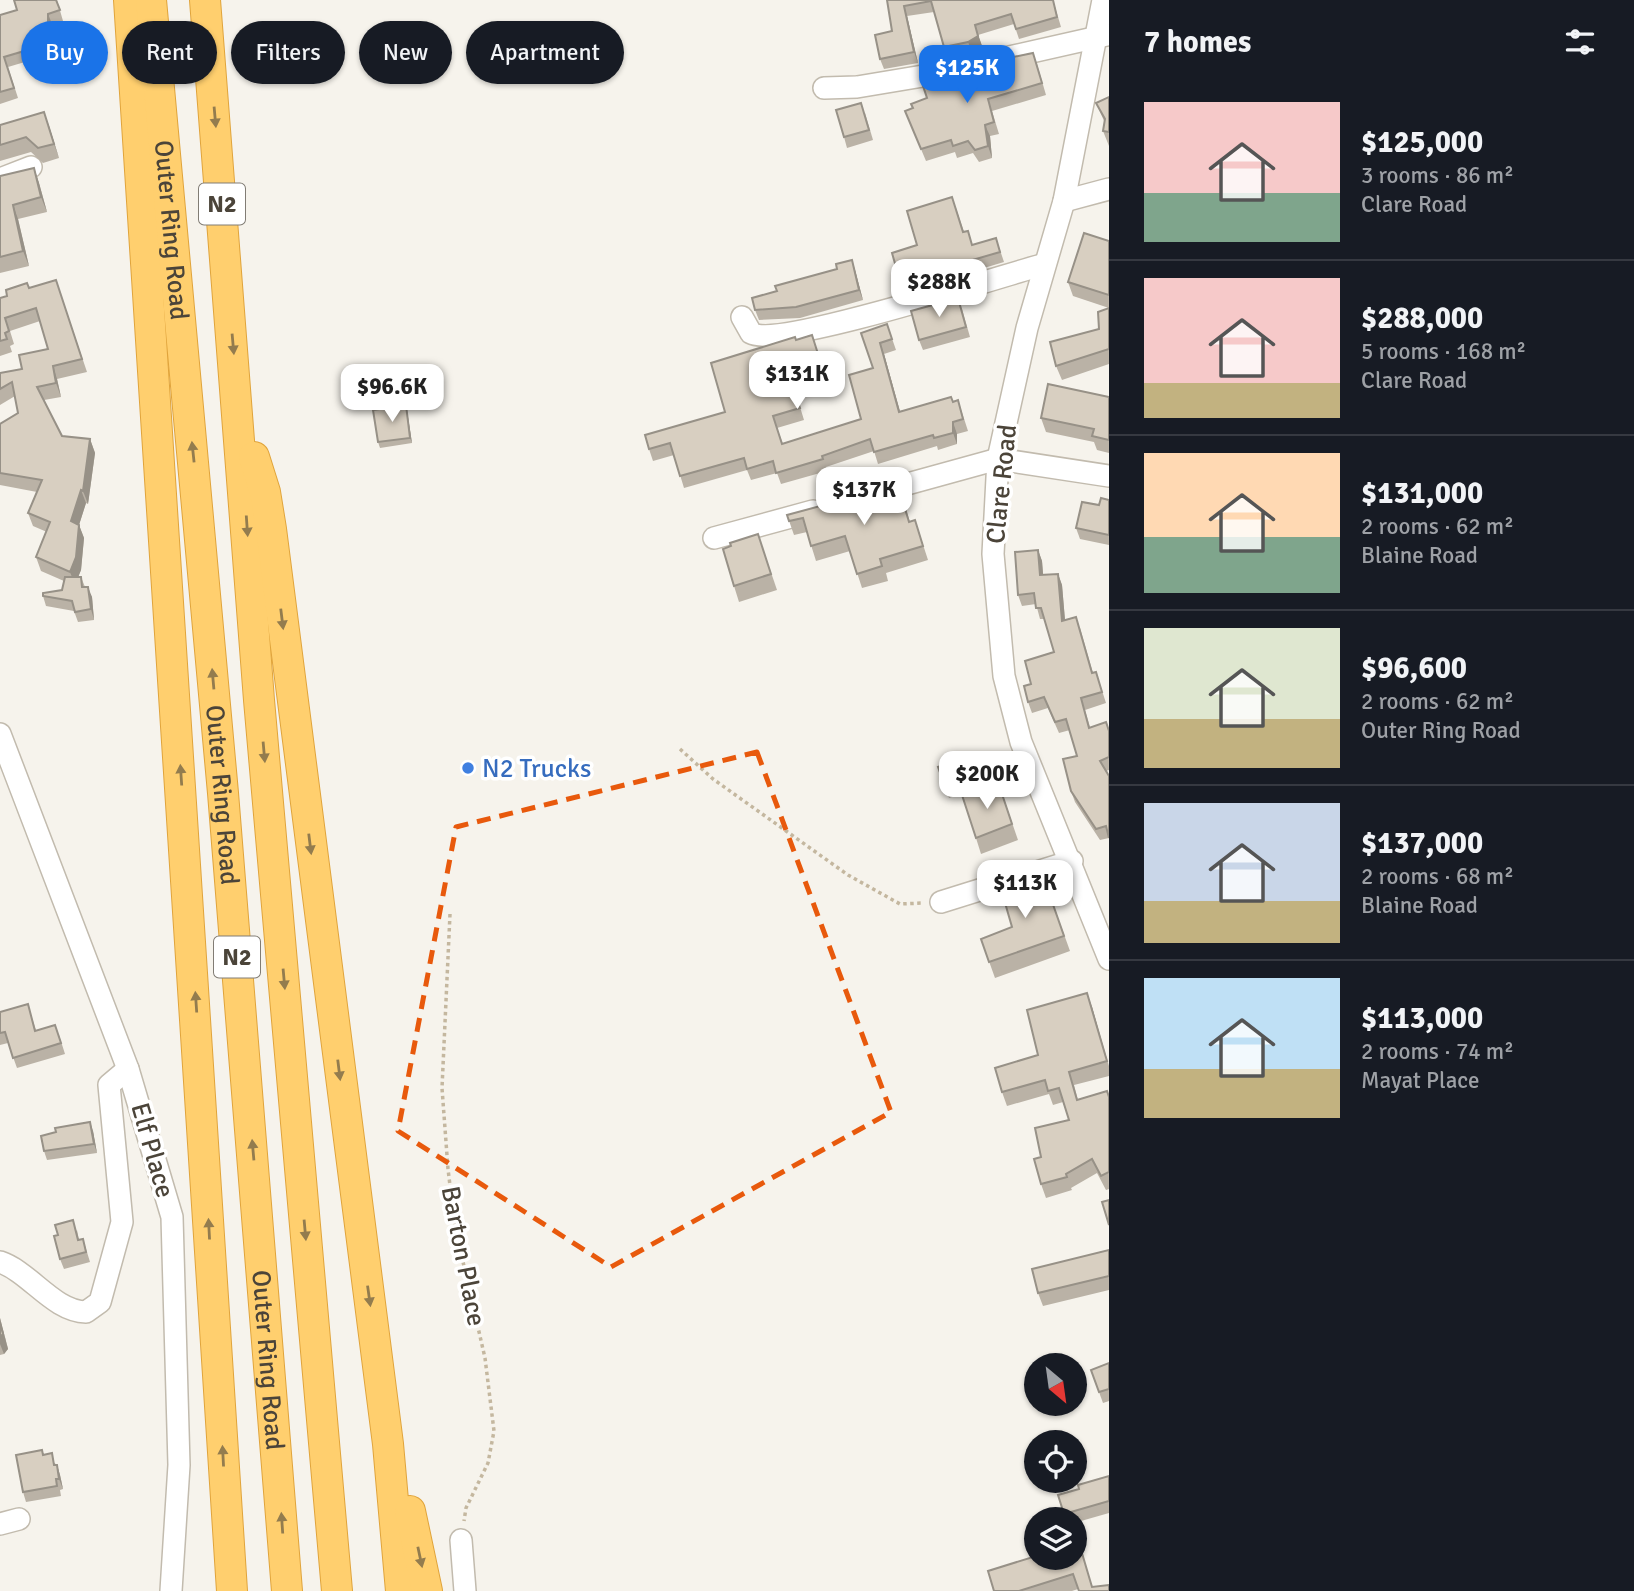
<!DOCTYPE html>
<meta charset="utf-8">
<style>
body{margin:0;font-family:Signika,sans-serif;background:#20242c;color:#f1f3f6;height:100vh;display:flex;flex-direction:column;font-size:26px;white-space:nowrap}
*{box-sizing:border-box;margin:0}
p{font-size:23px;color:#9ea1a6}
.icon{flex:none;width:38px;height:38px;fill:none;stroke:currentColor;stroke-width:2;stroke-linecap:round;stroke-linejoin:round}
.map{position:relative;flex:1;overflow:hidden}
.sheet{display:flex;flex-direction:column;background:#171b24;width:525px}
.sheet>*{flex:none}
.top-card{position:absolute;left:21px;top:21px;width:665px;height:63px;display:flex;gap:14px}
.needle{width:46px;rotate:151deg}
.buttons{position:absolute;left:1024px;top:1353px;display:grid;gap:14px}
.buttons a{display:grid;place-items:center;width:63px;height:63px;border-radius:50%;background:#171b24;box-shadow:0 2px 5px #0004;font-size:35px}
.price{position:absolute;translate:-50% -60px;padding:0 16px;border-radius:14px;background:#fff;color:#222;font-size:23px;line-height:46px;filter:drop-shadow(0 2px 4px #0008)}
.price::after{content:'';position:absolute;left:50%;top:42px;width:21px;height:16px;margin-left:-10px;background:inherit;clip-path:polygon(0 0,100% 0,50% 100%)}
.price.on{background:#1a73e8;color:#fff}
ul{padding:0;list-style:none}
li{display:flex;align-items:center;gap:21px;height:175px;padding:0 35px}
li+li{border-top:2px solid #363941}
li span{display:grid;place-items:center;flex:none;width:196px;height:140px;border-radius:0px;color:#555}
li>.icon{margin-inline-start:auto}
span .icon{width:84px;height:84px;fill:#fffc;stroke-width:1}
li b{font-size:30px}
h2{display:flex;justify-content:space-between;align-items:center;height:84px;padding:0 35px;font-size:30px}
.pill{padding:0 24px;border-radius:32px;background:#171b24;box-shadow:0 2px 5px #0004;font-size:24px;line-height:63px}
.pill.on{background:#1a73e8;color:#fff}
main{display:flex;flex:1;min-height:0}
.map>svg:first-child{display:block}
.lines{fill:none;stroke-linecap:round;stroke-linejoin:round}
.minor-casing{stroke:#c2bbae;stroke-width:24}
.highway-casing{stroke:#e0a43c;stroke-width:32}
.path{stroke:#c4b79f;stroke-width:3.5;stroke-dasharray:3.5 3.5;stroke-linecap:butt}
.minor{stroke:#fff;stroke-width:21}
.highway{stroke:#ffcf6e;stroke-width:30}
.wall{fill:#bab2a6}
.shaded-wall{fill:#979187}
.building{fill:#d8cfc1;stroke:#979187;stroke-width:2}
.oneway{fill:#937c4e}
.marked{fill:none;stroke:#e8590c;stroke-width:5;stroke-dasharray:14 9;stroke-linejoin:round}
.shop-dot{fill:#3f7fe0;stroke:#fff;stroke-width:2.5}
.labels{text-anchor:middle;stroke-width:7;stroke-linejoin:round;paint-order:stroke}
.shield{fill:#fff;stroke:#817c74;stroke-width:2}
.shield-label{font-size:24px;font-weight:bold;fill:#4b4439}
.street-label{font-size:26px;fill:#4b4439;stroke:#fff}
.shop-label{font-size:26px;fill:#366cbe;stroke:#fff;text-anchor:start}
</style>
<main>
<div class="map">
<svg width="1109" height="1591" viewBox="0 0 1109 1591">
<rect width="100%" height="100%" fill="#f6f3ec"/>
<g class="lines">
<!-- minor casing -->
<g class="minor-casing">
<g id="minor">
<path d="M1103,0L1064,201L1027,328L998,459L993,554L1004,676L1021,742L1109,959"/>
<path d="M824,88L857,87L929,75L1107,35"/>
<path d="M0,179L31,167"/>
<path d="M1064,201L1109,189"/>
<path d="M742,317L751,333C779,349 1001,276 1045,264"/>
<path d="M871,494L998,459L1109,476"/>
<path d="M714,538L813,511"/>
<path d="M0,734L128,1069L172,1217L179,1465L171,1591"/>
<path d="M941,902L1072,861"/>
<path d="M0,1262C30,1272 53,1311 86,1312L100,1302L122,1222L109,1085L128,1069"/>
<path d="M0,1524L19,1519"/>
<path d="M461,1540L465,1591"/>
</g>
</g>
<!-- highway casing -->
<g class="highway-casing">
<g id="highway">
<path d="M129,0L232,1591"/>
<path id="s1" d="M151,0L223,793L287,1591"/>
<path d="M205,0L259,700L337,1591"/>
<path d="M254,457L265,492L271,529L388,1444L401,1591"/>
<path d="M410,1511L427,1591"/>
</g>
</g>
<!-- path -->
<g class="path">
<path d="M680,749L713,779L848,875L900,904L922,903"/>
<path d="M450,914L442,1088L448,1169L455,1227L485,1358L494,1431L488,1463L466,1508L464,1521"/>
</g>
<!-- minor -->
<use href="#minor" class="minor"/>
<!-- highway -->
<use href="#highway" class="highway"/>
</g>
<!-- wall -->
<g class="wall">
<path d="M57,0L63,21L52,24V43L41,45L45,56L8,67L18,98L0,104V15Z"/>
<path d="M887,0H1053L1061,27L1019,39L1014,24L978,35L982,46L972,52L948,57L934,12L907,16L918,63L884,69L880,59L892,31Z"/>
<path d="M1037,64L1046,95L992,111L999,134L990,136L992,158L979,162L973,153L957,158L955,152L926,161L905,111L913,108L927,98L963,82Z"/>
<path d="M1109,97V146L1103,131L1105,123L1096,103Z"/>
<path d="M865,113L873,140L847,148L844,137Z"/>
<path d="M0,125L49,126L59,158L43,163L31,152L0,161Z"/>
<path d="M34,168L39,183L47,212L18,219L29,266L0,273V176Z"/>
<path d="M956,208L964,232L972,245L996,238L1004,262L904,292L900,281L917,245Z"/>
<path d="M1109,241V308L1073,296L1068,282Z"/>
<path d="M855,270L863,300L800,318L759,320L755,310Z"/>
<path d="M56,280L87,372L57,379L61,397L44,400L62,436L90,439L95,453L88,504L86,503L79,525L84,538L81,570L78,577H81L85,587L92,597L94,620L78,622L74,611L46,606L43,596L62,590L64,581L41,571L36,557L47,532L33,526L28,513L37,492L0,485V424L18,413L15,396L0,405V373L22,369L48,349L40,321L10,331L14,344L10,346L12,352L0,356V298Z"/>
<path d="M1109,308V364L1062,380L1056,366L1099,329Z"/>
<path d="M962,309L970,337L923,350L919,340Z"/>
<path d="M887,324L896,350L884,354L900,411L958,400L968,431L957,434V444L938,450L937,446L878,464L874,451L826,467L827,471L781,484L777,473L751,480L747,470L684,488L674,455L653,461L649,449L725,412L796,340L812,335L829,387L797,397L804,420L777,428L783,444L861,419L873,368L861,333Z"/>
<path d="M1109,397V453L1097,450L1094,442L1046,432L1041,418Z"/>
<path d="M406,405L407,411L412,443L380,448L378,442Z"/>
<path d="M898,485L910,522L915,520L928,560L886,573L888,581L862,588L850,551L816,561L807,532L794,535L787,515Z"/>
<path d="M1109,500V545L1080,539L1076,528L1099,505Z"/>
<path d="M758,534L777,590L739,602L734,586L731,546Z"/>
<path d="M1038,550L1042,561L1043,575L1058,574L1062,585L1065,620L1080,628L1093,673L1096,672L1106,703L1085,710L1090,727L1109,730V770L1106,771L1109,776V839V838L1100,840L1075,802L1071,791L1077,756L1070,730L1059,733L1048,708L1032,713L1028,702L1031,684L1054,652L1044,619H1040L1036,604L1022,606L1018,595Z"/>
<path d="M959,760L969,791L949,798L938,767Z"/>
<path d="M999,785L1018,840L981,854L976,838Z"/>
<path d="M1043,876L1070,951L995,978L981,939L1012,927Z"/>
<path d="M1092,1007L1109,1066V1076L1074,1085L1078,1100L1109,1096V1189L1106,1190L1097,1173L1071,1188L1072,1190L1046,1198L1041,1184V1157L1069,1120L1063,1102L1053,1105L1049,1094L1007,1106L1002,1092L1038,1055Z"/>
<path d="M0,1012L31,1015L36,1030L59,1035L65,1054L17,1068L8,1043L0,1045Z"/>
<path d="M93,1131L97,1153L47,1160L44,1151L56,1132Z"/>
<path d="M77,1230L79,1240L83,1239L90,1262L64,1269L60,1259Z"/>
<path d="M1109,1250V1290L1043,1306L1038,1293Z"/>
<path d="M0,1318L8,1349L4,1354L0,1355Z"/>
<path d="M1109,1363V1401L1103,1403L1091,1370Z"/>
<path d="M44,1455L57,1465L60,1475L63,1489L60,1490L61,1496L26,1502L23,1492Z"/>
<path d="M1109,1476V1513L1074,1523V1519H1066L1058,1495L1079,1489Z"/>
<path d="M1079,1543L1084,1558L1078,1589L1072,1591H994Z"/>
</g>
<!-- shaded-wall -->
<g class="shaded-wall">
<path d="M904,6L907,16L918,63L914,52Z"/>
<path d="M48,14L52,24V43L48,32Z"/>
<path d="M975,25L982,46L972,52L968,42Z"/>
<path d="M44,112L49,126L59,158L54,144Z"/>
<path d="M985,125L990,136L992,158L988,146Z"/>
<path d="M34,168L39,183L47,212L41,197Z"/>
<path d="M13,205L18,219L29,266L23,251Z"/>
<path d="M852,260L855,270L863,300L859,290Z"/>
<path d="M880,343L884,354L903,423L899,412Z"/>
<path d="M53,366L57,379L61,397L56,383Z"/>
<path d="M406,405L407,411L412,443L410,438Z"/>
<path d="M953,422L957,434V444L953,433Z"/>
<path d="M90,439L95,453L88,504L83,491Z"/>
<path d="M81,490L86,503L79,525L84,538L81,570L75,585L70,572L71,521Z"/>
<path d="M1038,550L1042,561L1044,586L1040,575Z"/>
<path d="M1058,574L1062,585L1066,632L1062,621Z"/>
<path d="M88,587L92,597L94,620L91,609Z"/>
<path d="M1087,993L1092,1007L1109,1068L1107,1061Z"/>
<path d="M90,1122L93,1131L97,1153L94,1144Z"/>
<path d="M0,1318L8,1349L4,1354L0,1344Z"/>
<path d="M57,1465L60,1475L63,1489L59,1479Z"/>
</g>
<!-- building -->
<g class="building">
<path d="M14,0H56L60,10L48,14V32L37,34L41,46L4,57L14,88L0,92V15L17,10Z"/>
<path d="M887,0H1053L1057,17L1016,29L1011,14L975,25L978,36L968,42L944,47L931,1L904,6L914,52L880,59L875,35L892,31Z"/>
<path d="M1033,53L1042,83L988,99L994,122L985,125L988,146L975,150L968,141L953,146L951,140L921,149L905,111L913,108L911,104L927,98L923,86L961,76L963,83L1011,68L1008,58Z"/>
<path d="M1109,97V132L1103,131L1105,119L1096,103Z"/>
<path d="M861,103L869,130L844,137L836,110Z"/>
<path d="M44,112L54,144L38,148L26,137L0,145V125Z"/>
<path d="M34,168L41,197L13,205L23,251L0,257V176Z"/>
<path d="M952,197L963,232L968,231L972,245L996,238L1000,252L900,281L892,253L917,245L907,211Z"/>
<path d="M1084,233L1109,241V295L1068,282Z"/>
<path d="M852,260L859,290L796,307L755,310L752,298L777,291L775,286L837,269L836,264Z"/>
<path d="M56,280L82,359L53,366L56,383L37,387L62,436L90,439L83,491L81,490L71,521L79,525L76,557L70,572L36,557L50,522L28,513L42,480L0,473V424L18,413L12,382L0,389V373L22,369L19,355L48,349L36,308L5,318L9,331L5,333L7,339L0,341V298L7,296L6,290L27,283L29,288Z"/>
<path d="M958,298L966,327L919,340L911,311Z"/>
<path d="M1109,308V349L1056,366L1050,342L1099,329L1098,312Z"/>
<path d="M887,324L892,339L880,343L899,412L951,397L953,402L958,400L963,419L953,422V433L934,438L933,435L874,452L870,439L822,456L823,459L776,473L773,461L747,469L744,458L680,476L670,443L649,449L645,435L725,412L711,363L795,337L796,340L812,335L825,376L793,386L800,408L773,416L782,444L861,419L849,375L873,368L861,333Z"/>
<path d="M1048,384L1109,397V440L1092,436L1094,429L1041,418Z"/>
<path d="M406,405L410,438L378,442L373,410Z"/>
<path d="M898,485L909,522L915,520L923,546L880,559L882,566L857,574L845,536L811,546L803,518L789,521L787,515Z"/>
<path d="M1101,498L1109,500V535L1076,528L1082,502L1099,505Z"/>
<path d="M758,534L771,574L734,586L723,549L731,546L730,543Z"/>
<path d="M1038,550L1040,575L1058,574L1062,621L1076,617L1092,673L1096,672L1102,692L1081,698L1089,728L1106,722L1109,731V757L1100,761L1109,776V838L1106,826L1096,829L1071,791L1063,759L1077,756L1066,719L1055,722L1044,697L1028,702L1024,686L1031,684L1025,661L1054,652L1041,608H1036L1034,593L1018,595L1015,552Z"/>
<path d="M65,577H81L82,587H88L91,609L75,612L72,601L43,596V593L62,590Z"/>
<path d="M959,760L966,780L945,787L938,767Z"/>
<path d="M999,785L1012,824L976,838L962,795Z"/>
<path d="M1043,876L1064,936L989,962L981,939L1012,927L1001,889Z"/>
<path d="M1087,993L1107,1061L1069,1072L1077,1100L1107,1091L1109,1097V1172L1101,1176L1092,1159L1066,1174L1067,1177L1041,1184L1034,1159L1041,1157L1035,1128L1069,1120L1059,1088L1048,1091L1045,1080L1002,1092L995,1068L1038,1055L1027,1010Z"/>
<path d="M28,1004L35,1031L55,1025L61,1043L13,1058L5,1032L0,1033V1012Z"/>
<path d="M90,1122L94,1144L44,1151L41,1136L56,1132L55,1128Z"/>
<path d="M1109,1200V1225L1102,1202Z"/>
<path d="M73,1220L78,1240L83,1239L86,1252L60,1259L54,1236L58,1235L55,1225Z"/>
<path d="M1109,1250V1276L1038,1293L1032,1269Z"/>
<path d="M0,1324L3,1334L0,1337Z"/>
<path d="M1109,1363V1389L1099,1392L1091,1370Z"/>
<path d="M42,1450L43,1455L52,1453L54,1465H57L59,1479H56L57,1486L23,1492L16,1455Z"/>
<path d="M1109,1476V1501L1064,1514L1058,1495L1079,1489L1078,1485Z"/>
<path d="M1079,1543L1092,1587L1109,1585V1591H1079L1073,1574L1019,1591H994L988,1571L1036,1556V1558H1074V1545Z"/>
</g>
<!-- one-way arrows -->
<defs><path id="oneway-solid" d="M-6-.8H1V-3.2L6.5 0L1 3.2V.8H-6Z" transform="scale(1.75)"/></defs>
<g class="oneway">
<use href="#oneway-solid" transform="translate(215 117) rotate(85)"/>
<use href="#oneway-solid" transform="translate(233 344) rotate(85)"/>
<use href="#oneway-solid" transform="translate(193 452) rotate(-96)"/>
<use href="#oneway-solid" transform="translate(247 526) rotate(86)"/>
<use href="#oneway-solid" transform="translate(282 619) rotate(83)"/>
<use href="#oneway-solid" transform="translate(213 679) rotate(-95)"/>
<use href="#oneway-solid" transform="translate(264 752) rotate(85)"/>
<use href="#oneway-solid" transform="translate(181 775) rotate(-94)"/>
<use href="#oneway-solid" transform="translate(310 844) rotate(83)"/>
<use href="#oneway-solid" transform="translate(284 979) rotate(85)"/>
<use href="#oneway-solid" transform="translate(196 1002) rotate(-94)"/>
<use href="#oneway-solid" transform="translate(339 1070) rotate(83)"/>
<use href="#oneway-solid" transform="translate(253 1150) rotate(-95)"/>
<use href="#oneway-solid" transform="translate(209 1229) rotate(-93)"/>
<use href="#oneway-solid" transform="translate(305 1230) rotate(85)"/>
<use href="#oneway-solid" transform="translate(369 1296) rotate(82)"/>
<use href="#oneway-solid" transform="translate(223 1456) rotate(-93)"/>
<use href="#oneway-solid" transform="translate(282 1523) rotate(-94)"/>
<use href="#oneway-solid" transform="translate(420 1557) rotate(78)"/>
</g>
<!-- marked area -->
<path class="marked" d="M757,752L891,1112L611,1267L398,1131L456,827Z"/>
<!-- markers -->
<circle class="shop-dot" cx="468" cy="768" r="7"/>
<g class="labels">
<!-- shield labels -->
<g class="shield">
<rect x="199" y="183.5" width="46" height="41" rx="5"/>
<rect x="214" y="936.5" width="46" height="41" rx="5"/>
</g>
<g class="shield-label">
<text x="222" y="212">N2</text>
<text x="237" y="965">N2</text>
</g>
<!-- street labels -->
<g class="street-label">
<text dy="9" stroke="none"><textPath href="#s1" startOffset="231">Outer Ring Road</textPath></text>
<text transform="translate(1001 484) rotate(-84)" y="9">Clare Road</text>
<text dy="9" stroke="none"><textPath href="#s1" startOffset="798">Outer Ring Road</textPath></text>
<text transform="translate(153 1150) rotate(74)" y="9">Elf Place</text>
<text transform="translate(464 1256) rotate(79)" y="9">Barton Place</text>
<text dy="9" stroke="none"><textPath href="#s1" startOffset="1365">Outer Ring Road</textPath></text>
</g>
<!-- shop labels -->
<g class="shop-label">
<text x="482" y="777">N2 Trucks</text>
</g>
</g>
</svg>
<div class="buttons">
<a><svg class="needle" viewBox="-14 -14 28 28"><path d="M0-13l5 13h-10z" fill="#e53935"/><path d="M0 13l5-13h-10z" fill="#9ea1a6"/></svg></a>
<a><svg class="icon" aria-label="locate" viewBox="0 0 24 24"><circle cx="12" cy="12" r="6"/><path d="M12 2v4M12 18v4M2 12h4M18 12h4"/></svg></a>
<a><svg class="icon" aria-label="layers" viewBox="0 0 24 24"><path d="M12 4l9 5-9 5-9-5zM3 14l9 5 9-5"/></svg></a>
</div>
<b class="price on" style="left:967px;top:105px">$125K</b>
<b class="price" style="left:939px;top:319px">$288K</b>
<b class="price" style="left:797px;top:411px">$131K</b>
<b class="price" style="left:392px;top:424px">$96.6K</b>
<b class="price" style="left:864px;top:527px">$137K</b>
<b class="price" style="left:987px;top:811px">$200K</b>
<b class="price" style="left:1025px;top:920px">$113K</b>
<div class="top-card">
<a class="pill on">Buy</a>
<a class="pill">Rent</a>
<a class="pill">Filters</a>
<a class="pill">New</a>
<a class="pill">Apartment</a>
</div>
</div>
<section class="sheet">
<h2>7 homes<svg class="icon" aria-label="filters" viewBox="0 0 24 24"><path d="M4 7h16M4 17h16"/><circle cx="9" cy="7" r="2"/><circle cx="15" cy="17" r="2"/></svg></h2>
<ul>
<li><span style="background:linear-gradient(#f6c9c9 65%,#7fa58c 0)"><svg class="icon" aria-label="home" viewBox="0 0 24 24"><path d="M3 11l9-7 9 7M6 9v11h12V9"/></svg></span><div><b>$125,000</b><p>3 rooms · 86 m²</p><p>Clare Road</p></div></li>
<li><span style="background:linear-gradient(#f6c9c9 75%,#c2b280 0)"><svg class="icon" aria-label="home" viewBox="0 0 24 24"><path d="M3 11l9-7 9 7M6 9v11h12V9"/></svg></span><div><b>$288,000</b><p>5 rooms · 168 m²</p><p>Clare Road</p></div></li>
<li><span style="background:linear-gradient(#ffd9b3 60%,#7fa58c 0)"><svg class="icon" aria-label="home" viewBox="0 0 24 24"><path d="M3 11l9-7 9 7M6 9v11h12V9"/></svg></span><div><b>$131,000</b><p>2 rooms · 62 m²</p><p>Blaine Road</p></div></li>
<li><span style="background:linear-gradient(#dfe7d0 65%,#c2b280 0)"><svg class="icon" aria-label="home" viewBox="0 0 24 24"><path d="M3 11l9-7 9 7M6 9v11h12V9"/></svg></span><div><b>$96,600</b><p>2 rooms · 62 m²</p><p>Outer Ring Road</p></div></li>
<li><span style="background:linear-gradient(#c9d6e8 70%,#c2b280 0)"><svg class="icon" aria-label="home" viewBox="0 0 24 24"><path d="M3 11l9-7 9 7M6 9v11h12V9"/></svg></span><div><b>$137,000</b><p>2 rooms · 68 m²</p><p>Blaine Road</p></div></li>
<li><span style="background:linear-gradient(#bfe0f5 65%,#c2b280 0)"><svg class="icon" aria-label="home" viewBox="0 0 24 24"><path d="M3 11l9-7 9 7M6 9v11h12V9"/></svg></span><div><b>$113,000</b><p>2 rooms · 74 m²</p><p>Mayat Place</p></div></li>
</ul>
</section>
</main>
